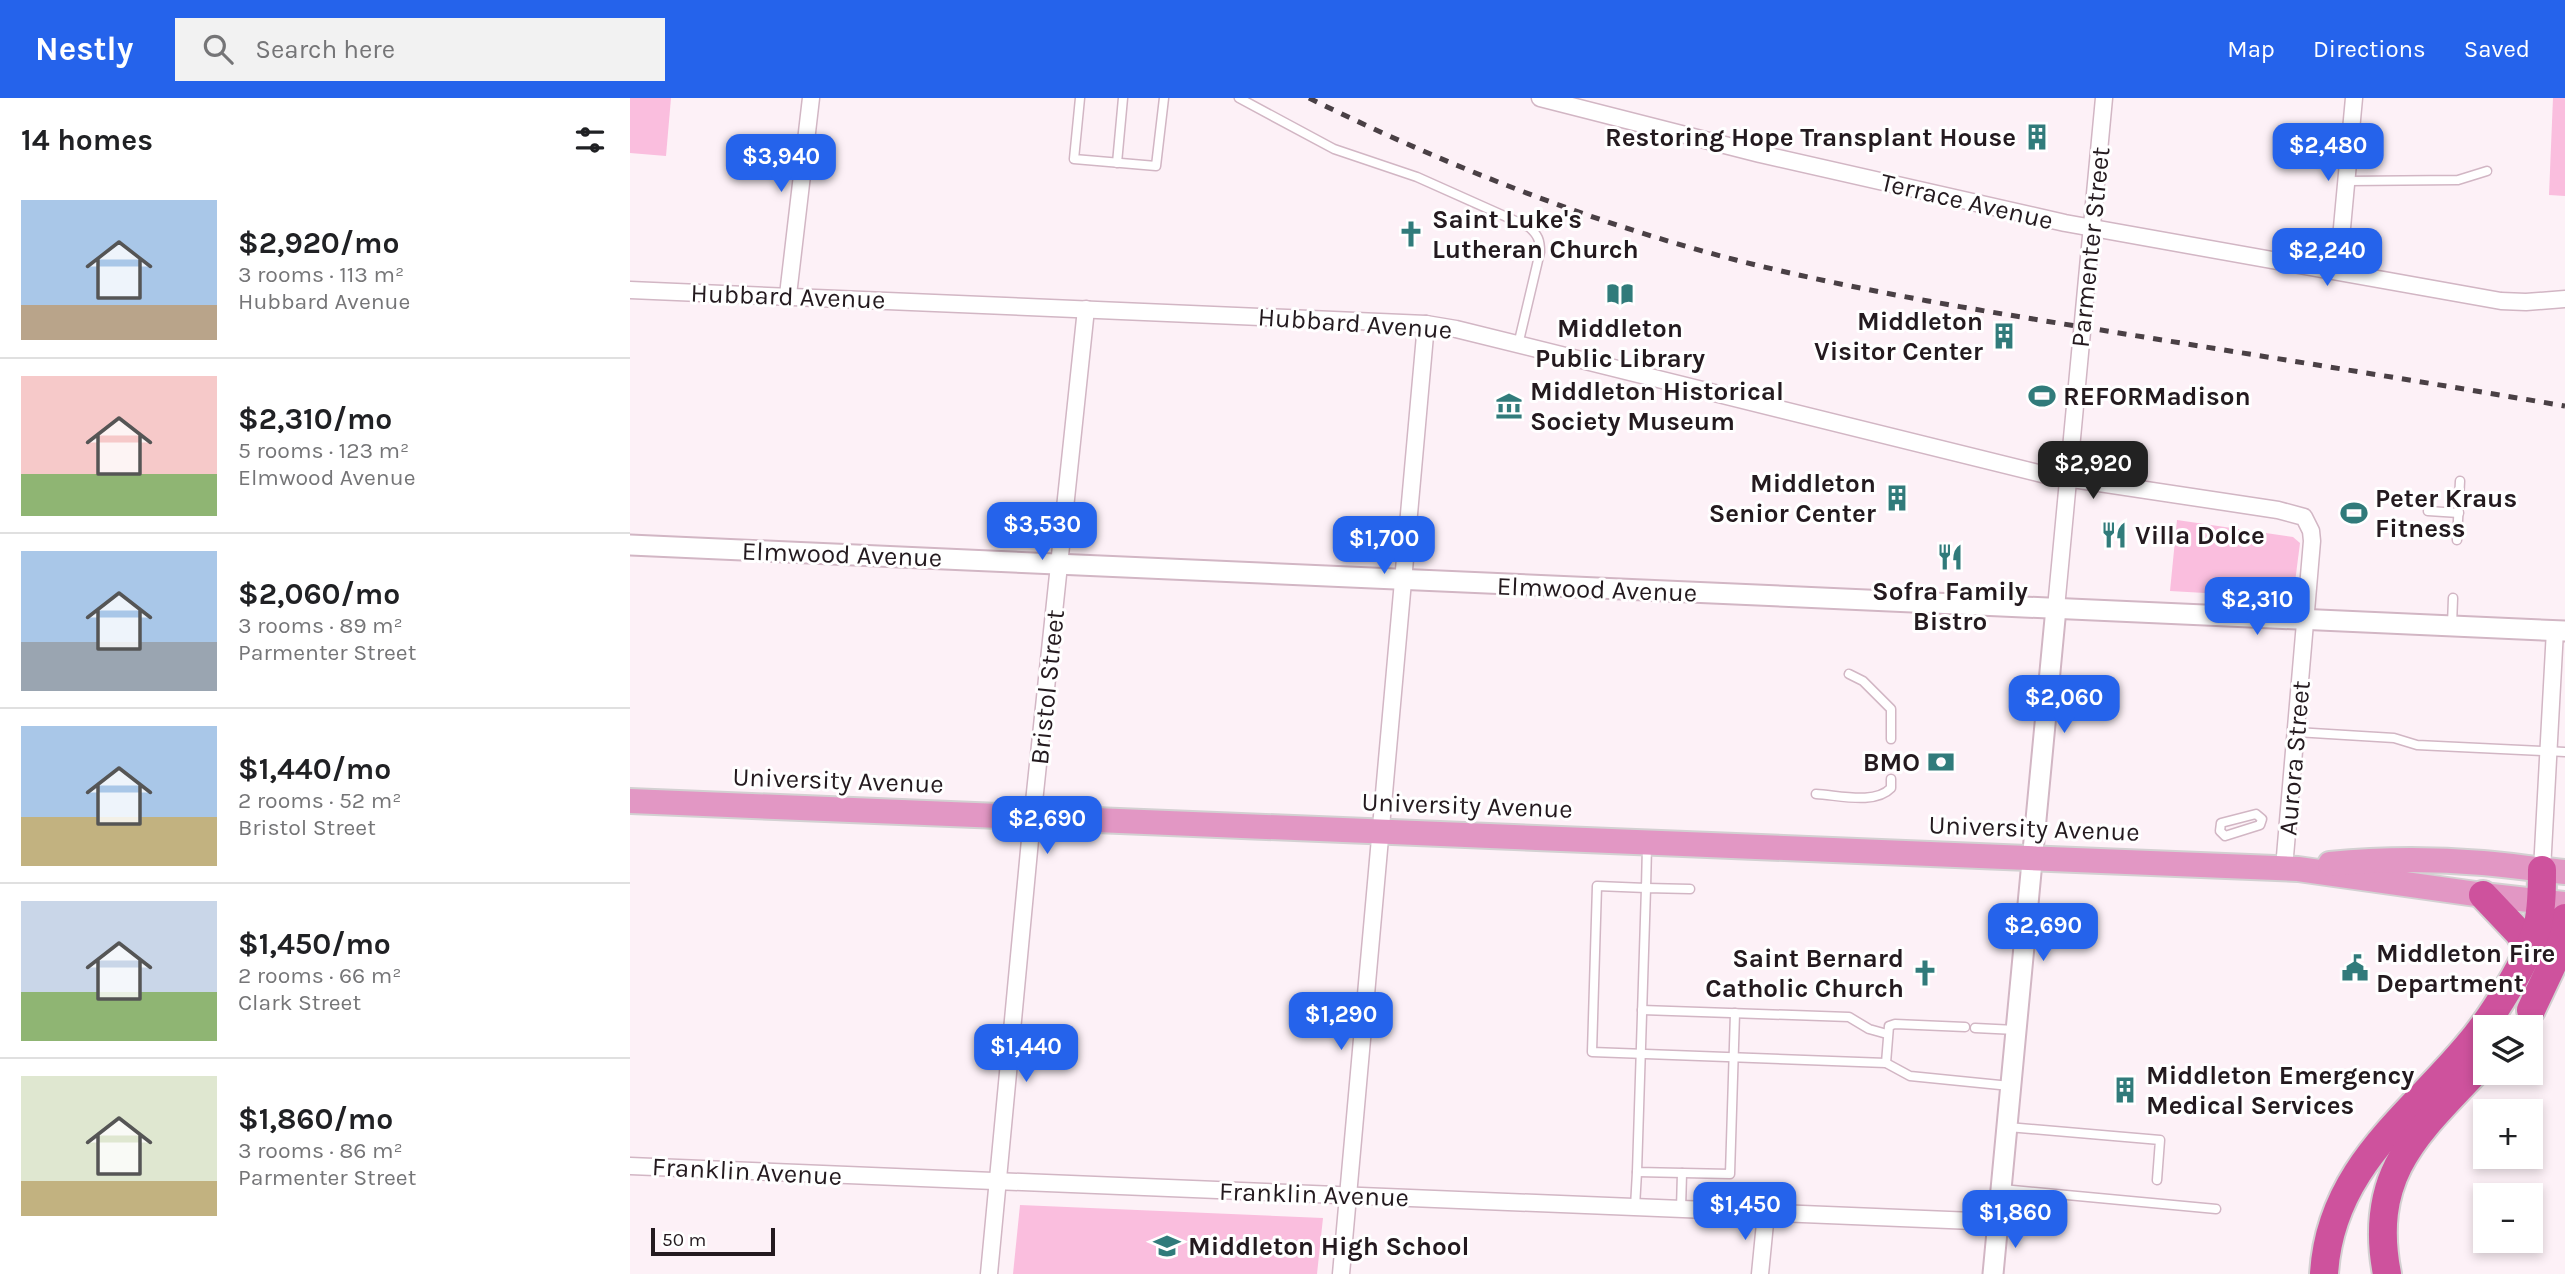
<!DOCTYPE html>
<meta charset="utf-8">
<style>
body{margin:0;font-family:Karla,sans-serif;background:#f2f2f2;color:#202124;height:100vh;display:flex;flex-direction:column;font-size:26px;white-space:nowrap}
*{box-sizing:border-box;margin:0}
p{font-size:23px;color:#757577}
.icon{flex:none;width:38px;height:38px;fill:none;stroke:currentColor;stroke-width:2;stroke-linecap:round;stroke-linejoin:round}
.map{position:relative;flex:1;overflow:hidden}
.side{display:flex;flex-direction:column;background:#fff;width:630px}
.side>*{flex:none}
.tools{position:absolute;left:1843px;top:917px;display:grid;gap:14px}
.tools a{display:grid;place-items:center;width:70px;height:70px;border-radius:0px;background:#fff;box-shadow:0 4px 10px #0003;font-size:35px}
.scale{position:absolute;left:21px;bottom:18px;width:124px;box-sizing:border-box;padding-left:7px;border:4px solid #241a1f;border-top:0;font-size:19px;line-height:24px;white-space:nowrap;color:#241a1f;-webkit-text-stroke:5px #fff;paint-order:stroke}
.price{position:absolute;translate:-50% -60px;padding:0 16px;border-radius:14px;background:#2563eb;color:#fff;font-size:23px;line-height:46px;filter:drop-shadow(0 2px 4px #0008)}
.price::after{content:'';position:absolute;left:50%;top:42px;width:21px;height:16px;margin-left:-10px;background:inherit;clip-path:polygon(0 0,100% 0,50% 100%)}
.price.active{background:#222;color:#fff}
ul{padding:0;list-style:none}
li{display:flex;align-items:center;gap:21px;height:175px;padding:0 21px}
li+li{border-top:2px solid #e0e0e0}
li span{display:grid;place-items:center;flex:none;width:196px;height:140px;border-radius:0px;color:#555}
li>.icon{margin-inline-start:auto}
span .icon{width:84px;height:84px;fill:#fffc;stroke-width:1}
li b{font-size:30px}
h2{display:flex;justify-content:space-between;align-items:center;height:84px;padding:0 21px;font-size:30px}
header{display:flex;align-items:center;gap:42px;box-sizing:border-box;height:98px;padding:0 35px;background:#2563eb;color:#fff}
header strong{font-size:33px}
nav{display:flex;gap:38px;margin-inline-start:auto;font-size:24px}
.search{width:490px;height:63px;background:#f2f2f2;display:flex;align-items:center;gap:18px;box-sizing:border-box;padding:0 24px;border-radius:0px;color:#757577;font-size:26px}
main{display:flex;flex:1;min-height:0}
.map>svg:first-child{display:block}
.green{fill:#fabede}
.lines{fill:none;stroke-linecap:round;stroke-linejoin:round}
.service-casing{stroke:#d2b6c4;stroke-width:11}
.minor-casing{stroke:#d2b6c4;stroke-width:19}
.tertiary-casing{stroke:#d2b6c4;stroke-width:23}
.primary-casing{stroke:#d3d1d2;stroke-width:28}
.motorway-casing{stroke:#d3d1d2;stroke-width:32}
.service{stroke:#fff;stroke-width:8}
.minor{stroke:#fff;stroke-width:16}
.tertiary{stroke:#fff;stroke-width:19}
.primary{stroke:#e297c4;stroke-width:24}
.motorway{stroke:#ce529d;stroke-width:28}
.rail{stroke:#4a4045;stroke-width:5;stroke-dasharray:9 9;stroke-linecap:butt}
.labels{text-anchor:middle;stroke-width:6;stroke-linejoin:round;paint-order:stroke}
.poi-label{font-size:26px;font-weight:bold;fill:#241a1f;stroke:#fff;text-anchor:start}
.street-label{font-size:26px;fill:#241a1f;stroke:#fff}
</style>
<header>
<strong>Nestly</strong>
<div class="search"><svg class="icon" aria-label="search" viewBox="0 0 24 24"><circle cx="10" cy="10" r="6"/><path d="M15 15l6 6"/></svg>Search here</div>
<nav><a>Map</a><a>Directions</a><a>Saved</a></nav>
</header>
<main>
<section class="side">
<h2>14 homes<svg class="icon" aria-label="filters" viewBox="0 0 24 24"><path d="M4 7h16M4 17h16"/><circle cx="9" cy="7" r="2"/><circle cx="15" cy="17" r="2"/></svg></h2>
<ul>
<li><span style="background:linear-gradient(#a9c7e8 75%,#b9a48a 0)"><svg class="icon" aria-label="home" viewBox="0 0 24 24"><path d="M3 11l9-7 9 7M6 9v11h12V9"/></svg></span><div><b>$2,920/mo</b><p>3 rooms · 113 m²</p><p>Hubbard Avenue</p></div></li>
<li><span style="background:linear-gradient(#f6c9c9 70%,#8fb573 0)"><svg class="icon" aria-label="home" viewBox="0 0 24 24"><path d="M3 11l9-7 9 7M6 9v11h12V9"/></svg></span><div><b>$2,310/mo</b><p>5 rooms · 123 m²</p><p>Elmwood Avenue</p></div></li>
<li><span style="background:linear-gradient(#a9c7e8 65%,#9aa5b1 0)"><svg class="icon" aria-label="home" viewBox="0 0 24 24"><path d="M3 11l9-7 9 7M6 9v11h12V9"/></svg></span><div><b>$2,060/mo</b><p>3 rooms · 89 m²</p><p>Parmenter Street</p></div></li>
<li><span style="background:linear-gradient(#a9c7e8 65%,#c2b280 0)"><svg class="icon" aria-label="home" viewBox="0 0 24 24"><path d="M3 11l9-7 9 7M6 9v11h12V9"/></svg></span><div><b>$1,440/mo</b><p>2 rooms · 52 m²</p><p>Bristol Street</p></div></li>
<li><span style="background:linear-gradient(#c9d6e8 65%,#8fb573 0)"><svg class="icon" aria-label="home" viewBox="0 0 24 24"><path d="M3 11l9-7 9 7M6 9v11h12V9"/></svg></span><div><b>$1,450/mo</b><p>2 rooms · 66 m²</p><p>Clark Street</p></div></li>
<li><span style="background:linear-gradient(#dfe7d0 75%,#c2b280 0)"><svg class="icon" aria-label="home" viewBox="0 0 24 24"><path d="M3 11l9-7 9 7M6 9v11h12V9"/></svg></span><div><b>$1,860/mo</b><p>3 rooms · 86 m²</p><p>Parmenter Street</p></div></li>
</ul>
</section>
<div class="map">
<svg width="1935" height="1176" viewBox="0 0 1935 1176">
<rect width="100%" height="100%" fill="#fdf1f7"/>
<!-- green -->
<g class="green">
<path d="M0,0H41L36,58L0,55Z"/>
<path d="M1923,0H1935V98L1919,97Z"/>
<path d="M1547,422L1663,439L1670,445L1663,500L1540,493Z"/>
<path d="M390,1107L693,1120L687,1176H383Z"/>
</g>
<g class="lines">
<!-- service casing -->
<g class="service-casing">
<g id="service">
<path d="M450,0L444,61L526,68L534,0"/>
<path d="M609,0L704,51L787,79L899,129C908,137 910,142 910,154L888,247"/>
<path d="M487,65L493,0"/>
<path d="M1717,83L1828,82L1857,73"/>
<path d="M1798,413L1829,415"/>
<path d="M1827,442L1830,383"/>
<path d="M1822,527L1823,500"/>
<path d="M1219,576L1233,583L1261,611V641"/>
<path d="M1666,634L1764,640L1787,647L1935,654"/>
<path d="M1186,696C1208,697 1245,707 1261,690V681"/>
<path d="M1626,716L1632,721L1630,727L1595,738L1590,733L1591,725Z"/>
<path d="M1017,748L1016,790L967,788L962,954L1256,965L1280,978L1380,988"/>
<path d="M1060,791L1016,790L1007,1074L1100,1076L1105,915"/>
<path d="M1012,912L1219,919L1239,931L1257,936"/>
<path d="M1345,930L1386,932"/>
<path d="M1256,965L1259,928L1265,926L1335,929"/>
<path d="M1378,1029L1530,1042L1527,1082"/>
<path d="M1372,1091L1586,1111"/>
<path d="M1005,1109L1007,1074"/>
<path d="M1051,1111L1052,1075"/>
</g>
</g>
<!-- minor casing -->
<g class="minor-casing">
<g id="minor">
<path d="M910,0L1130,56L1435,125L1871,203L1896,204L1935,201"/>
<path d="M1708,173L1724,0"/>
<path d="M0,192L796,226L826,231L1416,377L1648,412L1674,419L1681,433L1682,443L1654,770"/>
<path d="M158,197L181,0"/>
<path d="M1426,510L1474,0"/>
<path d="M1912,772L1925,532"/>
<path d="M0,1068L1368,1124"/>
<path d="M359,1176L400,742L456,211"/>
<path d="M711,1176L796,226"/>
<path d="M1130,1176L1136,1115"/>
</g>
</g>
<!-- tertiary casing -->
<g class="tertiary-casing">
<g id="tertiary">
<path d="M0,447L1935,533"/>
<path d="M1363,1176L1426,510"/>
</g>
</g>
<!-- primary casing -->
<g class="primary-casing">
<g id="primary">
<path d="M0,703L1668,771L1853,797L1935,806"/>
<path d="M1700,766C1751,761 1803,761 1853,765C1881,767 1908,772 1935,774"/>
</g>
</g>
<!-- motorway casing -->
<g class="motorway-casing">
<g id="motorway">
<path d="M1853,797L1889,835L1899,852"/>
<path d="M1901,912L1924,863L1935,820"/>
<path d="M1694,1176C1700,1073 1775,1022 1836,950C1853,931 1866,911 1879,889C1891,869 1902,848 1908,826C1912,808 1912,790 1912,772"/>
<path d="M1757,1176C1737,1072 1791,1032 1855,963"/>
</g>
</g>
<!-- service -->
<use href="#service" class="service"/>
<!-- minor -->
<use href="#minor" class="minor"/>
<!-- tertiary -->
<use href="#tertiary" class="tertiary"/>
<!-- primary -->
<use href="#primary" class="primary"/>
<!-- motorway -->
<use href="#motorway" class="motorway"/>
<!-- rail -->
<path class="rail" d="M679,0C815,67 959,124 1106,162C1228,193 1353,213 1477,233C1630,258 1783,282 1935,308"/>
</g>
<!-- icons -->
<defs>
<g id="building-bare" transform="scale(2.1)"><path d="M-4-6H4V6H1V3H-1V6H-4ZM-2.5-4.3h1.7v1.8h-1.7ZM.8-4.3h1.7v1.8H.8ZM-2.5-1h1.7V.8h-1.7ZM.8-1h1.7V.8H.8Z" fill="#317b7b" stroke="#fff" stroke-width="2.5" paint-order="stroke"/></g>
<g id="church-bare" transform="scale(2.1)"><path d="M-1.2-6h2.4v3.5h3.3v2.4h-3.3V6h-2.4V-.1h-3.3v-2.4h3.3Z" fill="#317b7b" stroke="#fff" stroke-width="2.5" paint-order="stroke"/></g>
<g id="library-bare" transform="scale(2.1)"><path d="M-6-4Q-3-5.5-.7-3.5V5Q-3 3-6 4ZM6-4Q3-5.5 .7-3.5V5Q3 3 6 4Z" fill="#317b7b" stroke="#fff" stroke-width="2.5" paint-order="stroke"/></g>
<g id="stadium-bare" transform="scale(2.1)"><path d="M0-5a6.5 5 0 1 0 0 10a6.5 5 0 1 0 0-10ZM-3.5-1.8h7v3.6h-7Z" fill="#317b7b" stroke="#fff" stroke-width="2.5" paint-order="stroke"/></g>
<g id="museum-bare" transform="scale(2.1)"><path d="M0-6L6-3V-2H-6V-3ZM-5-1h2V3h-2ZM-1-1h2V3h-2ZM3-1h2V3H3ZM-6 4H6V6H-6Z" fill="#317b7b" stroke="#fff" stroke-width="2.5" paint-order="stroke"/></g>
<g id="restaurant-bare" transform="scale(2.1)"><path d="M-5-6h1v4h1v-4h1v4h1v-4h1v5L-1.5 .5V6h-2V.5L-5-1ZM5-6V6H3V1.5H1.5Q1.5-4 5-6Z" fill="#317b7b" stroke="#fff" stroke-width="2.5" paint-order="stroke"/></g>
<g id="bank-bare" transform="scale(2.1)"><path d="M-6-4H6V4H-6ZM0-2.3a2.3 2.3 0 1 0 0 4.6a2.3 2.3 0 1 0 0-4.6Z" fill="#317b7b" stroke="#fff" stroke-width="2.5" paint-order="stroke"/></g>
<g id="civic-bare" transform="scale(2.1)"><path d="M-.6-6.5H3V-4.5H.6V-3L4-1V1h2V6H-6V1h2V-1L-.6-3ZM-1.2 2.5V6h2.4V2.5Z" fill="#317b7b" stroke="#fff" stroke-width="2.5" paint-order="stroke"/></g>
<g id="school-bare" transform="scale(2.1)"><path d="M0-5L7-2L0 1L-7-2ZM-4 1L0 2.5L4 1V4Q0 6-4 4Z" fill="#317b7b" stroke="#fff" stroke-width="2.5" paint-order="stroke"/></g>
</defs>
<g fill-rule="evenodd">
<use href="#building-bare" x="1407" y="39"/>
<use href="#church-bare" x="781" y="136"/>
<use href="#library-bare" x="990" y="196"/>
<use href="#building-bare" x="1374" y="238"/>
<use href="#stadium-bare" x="1412" y="298"/>
<use href="#museum-bare" x="879" y="308"/>
<use href="#building-bare" x="1267" y="400"/>
<use href="#stadium-bare" x="1724" y="415"/>
<use href="#restaurant-bare" x="1484" y="437"/>
<use href="#restaurant-bare" x="1320" y="459"/>
<use href="#bank-bare" x="1311" y="664"/>
<use href="#civic-bare" x="1725" y="870"/>
<use href="#church-bare" x="1295" y="875"/>
<use href="#building-bare" x="1495" y="992"/>
<use href="#school-bare" x="537" y="1148"/>
</g>
<g class="labels">
<!-- poi labels -->
<g class="poi-label">
<text x="1386" y="48" text-anchor="end">Restoring Hope Transplant House</text>
<text x="802" y="130">Saint Luke's<tspan x="802" dy="30">Lutheran Church</tspan></text>
<text x="1353" y="232" text-anchor="end">Middleton<tspan x="1353" dy="30">Visitor Center</tspan></text>
<text x="990" y="239" text-anchor="middle">Middleton<tspan x="990" dy="30">Public Library</tspan></text>
<text x="900" y="302">Middleton Historical<tspan x="900" dy="30">Society Museum</tspan></text>
<text x="1433" y="307">REFORMadison</text>
<text x="1246" y="394" text-anchor="end">Middleton<tspan x="1246" dy="30">Senior Center</tspan></text>
<text x="1745" y="409">Peter Kraus<tspan x="1745" dy="30">Fitness</tspan></text>
<text x="1505" y="446">Villa Dolce</text>
<text x="1320" y="502" text-anchor="middle">Sofra Family<tspan x="1320" dy="30">Bistro</tspan></text>
<text x="1290" y="673" text-anchor="end">BMO</text>
<text x="1746" y="864">Middleton Fire<tspan x="1746" dy="30">Department</tspan></text>
<text x="1274" y="869" text-anchor="end">Saint Bernard<tspan x="1274" dy="30">Catholic Church</tspan></text>
<text x="1516" y="986">Middleton Emergency<tspan x="1516" dy="30">Medical Services</tspan></text>
<text x="558" y="1157">Middleton High School</text>
</g>
<!-- street labels -->
<g class="street-label">
<text transform="translate(1337 103) rotate(13)" y="9">Terrace Avenue</text>
<text transform="translate(1460 149) rotate(-84)" y="9">Parmenter Street</text>
<text transform="translate(158 198) rotate(2)" y="9">Hubbard Avenue</text>
<text transform="translate(725 225) rotate(4)" y="9">Hubbard Avenue</text>
<text transform="translate(212 456) rotate(2)" y="9">Elmwood Avenue</text>
<text transform="translate(967 491) rotate(2)" y="9">Elmwood Avenue</text>
<text transform="translate(417 589) rotate(-84)" y="9">Bristol Street</text>
<text transform="translate(1664 660) rotate(-85)" y="9">Aurora Street</text>
<text transform="translate(208 682) rotate(2)" y="9">University Avenue</text>
<text transform="translate(837 707) rotate(2)" y="9">University Avenue</text>
<text transform="translate(1404 730) rotate(2)" y="9">University Avenue</text>
<text transform="translate(117 1073) rotate(3)" y="9">Franklin Avenue</text>
<text transform="translate(684 1096) rotate(2)" y="9">Franklin Avenue</text>
</g>
</g>
</svg>
<div class="tools">
<a><svg class="icon" aria-label="layers" viewBox="0 0 24 24"><path d="M12 4l9 5-9 5-9-5zM3 14l9 5 9-5"/></svg></a>
<a>+</a>
<a>−</a>
</div>
<div class="scale">50 m</div>
<b class="price" style="left:1698px;top:85px">$2,480</b>
<b class="price" style="left:151px;top:96px">$3,940</b>
<b class="price" style="left:1697px;top:190px">$2,240</b>
<b class="price active" style="left:1463px;top:403px">$2,920</b>
<b class="price" style="left:412px;top:464px">$3,530</b>
<b class="price" style="left:754px;top:478px">$1,700</b>
<b class="price" style="left:1627px;top:539px">$2,310</b>
<b class="price" style="left:1434px;top:637px">$2,060</b>
<b class="price" style="left:417px;top:758px">$2,690</b>
<b class="price" style="left:1413px;top:865px">$2,690</b>
<b class="price" style="left:711px;top:954px">$1,290</b>
<b class="price" style="left:396px;top:986px">$1,440</b>
<b class="price" style="left:1115px;top:1144px">$1,450</b>
<b class="price" style="left:1385px;top:1152px">$1,860</b>
</div>
</main>
